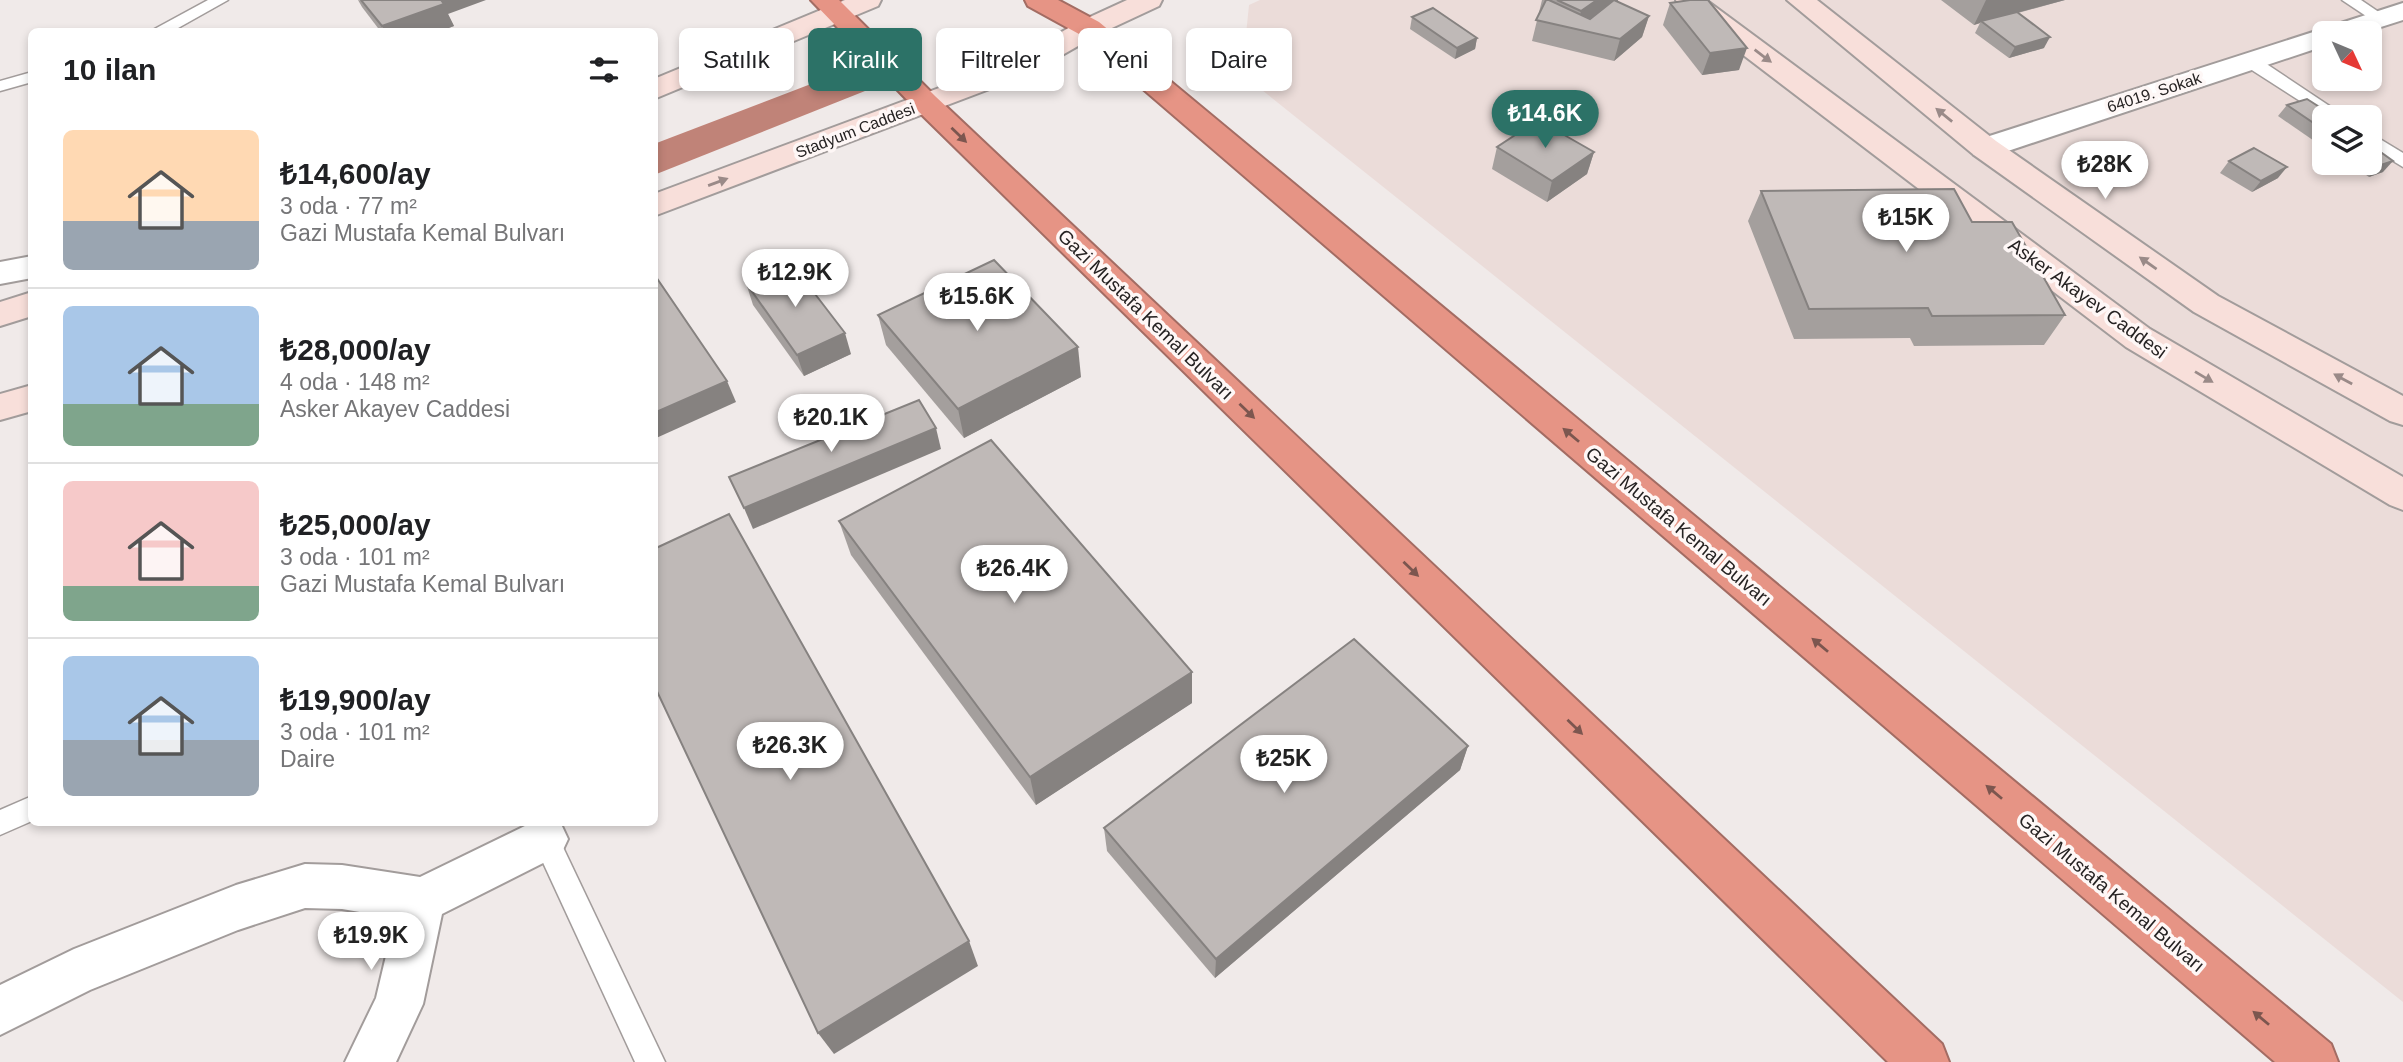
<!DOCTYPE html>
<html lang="tr">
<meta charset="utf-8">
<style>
body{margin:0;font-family:Helvetica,sans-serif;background:#f2f2f2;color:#202124;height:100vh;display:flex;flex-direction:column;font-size:26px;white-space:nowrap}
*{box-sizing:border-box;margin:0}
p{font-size:23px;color:#757577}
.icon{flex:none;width:38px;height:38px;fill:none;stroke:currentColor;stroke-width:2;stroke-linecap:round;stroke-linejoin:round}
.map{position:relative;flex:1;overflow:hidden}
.drawer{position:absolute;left:28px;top:28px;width:630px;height:798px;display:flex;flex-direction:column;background:#fff;border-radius:10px;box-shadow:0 4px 10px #0003}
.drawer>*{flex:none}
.top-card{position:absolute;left:679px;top:28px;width:665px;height:63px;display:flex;gap:14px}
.needle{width:46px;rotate:134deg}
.tools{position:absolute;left:2312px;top:21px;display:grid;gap:14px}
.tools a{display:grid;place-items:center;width:70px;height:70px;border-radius:10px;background:#fff;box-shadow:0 4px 10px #0003;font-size:35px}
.price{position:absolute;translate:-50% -60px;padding:0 16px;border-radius:24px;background:#fff;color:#222;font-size:23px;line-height:46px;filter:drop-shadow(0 2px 4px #0008)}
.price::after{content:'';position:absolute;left:50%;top:42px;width:21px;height:16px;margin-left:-10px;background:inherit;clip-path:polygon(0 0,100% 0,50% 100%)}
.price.current{background:#2c7267;color:#fff}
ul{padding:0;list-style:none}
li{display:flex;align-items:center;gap:21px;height:175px;padding:0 35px}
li+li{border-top:2px solid #e0e0e0}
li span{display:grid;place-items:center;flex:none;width:196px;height:140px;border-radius:10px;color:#555}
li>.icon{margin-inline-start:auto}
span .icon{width:84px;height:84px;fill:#fffc;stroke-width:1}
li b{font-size:30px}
h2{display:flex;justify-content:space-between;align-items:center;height:84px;padding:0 35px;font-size:30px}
.pill{padding:0 24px;border-radius:10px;background:#fff;box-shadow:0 4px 10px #0003;font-size:24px;line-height:63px}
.pill.current{background:#2c7267;color:#fff}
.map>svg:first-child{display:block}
.built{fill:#ebdcd9;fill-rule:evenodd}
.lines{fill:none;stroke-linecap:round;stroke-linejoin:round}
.canal{fill:#c08378;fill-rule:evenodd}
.lane-casing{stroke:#a29c9b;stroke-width:3}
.street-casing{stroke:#a29c9b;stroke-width:4}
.secondary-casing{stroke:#a29c9b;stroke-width:4}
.highway-casing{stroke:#a36c63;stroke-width:4}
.lane{fill:#fff;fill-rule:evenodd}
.street{fill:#fff;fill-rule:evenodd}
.secondary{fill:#f8dfda;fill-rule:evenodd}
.highway{fill:#e69485;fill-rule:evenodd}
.wall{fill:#a49f9d}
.shaded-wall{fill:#868280}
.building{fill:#bfb9b7;stroke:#868280;stroke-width:2}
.oneway{fill:#9a8a88}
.oneway2{fill:#7c564f}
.labels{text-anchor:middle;stroke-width:7;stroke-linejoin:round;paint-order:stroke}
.far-street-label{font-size:16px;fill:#262323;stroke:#fef7f6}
.street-label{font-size:19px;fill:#262323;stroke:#fef7f6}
</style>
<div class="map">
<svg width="2403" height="1062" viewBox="0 0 2403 1062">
<rect width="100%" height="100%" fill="#f0eae9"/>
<!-- built -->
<path class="built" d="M1260,0H2403V1002L1242,74L1249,5ZM2324,33H2370V79H2324ZM2324,117H2370V163H2324Z"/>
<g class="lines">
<!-- canal -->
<path class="canal" d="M850,69L865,73L872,82L865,91L654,175V144Z"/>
<!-- lane casing -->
<g class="lane-casing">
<g id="lane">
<path d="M208,0H228L171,32H149Z"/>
<path d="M2342,0H2361L2389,19L2381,24L2375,22Z"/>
<path d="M2250,56L2256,57L2346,117H2325L2244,65L2242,61Z"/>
<path d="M32,72V82L0,91V81Z"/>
<path d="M2370,133L2403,153V167L2370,147Z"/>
<path d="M32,796V821L0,835V810Z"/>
<path d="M531,822H551L665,1062H635L528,830Z"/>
</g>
</g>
<!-- street casing -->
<g class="street-casing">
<g id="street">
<path d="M2403,3V20L2362,33H2324V46L1996,155L1985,157L1974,155L1970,148L1974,141Z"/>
<path d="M32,256V278L0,284V262Z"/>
<path d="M533,822L561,824L568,839L561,854L442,914L423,1004L396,1062H345L376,998L395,918L342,909L305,908L238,930L90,990L0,1035V985L74,949L236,885L305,864L342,865L420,877Z"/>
</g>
</g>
<!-- secondary casing -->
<g class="secondary-casing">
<g id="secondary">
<path d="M845,0H881L878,6L654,99V79Z"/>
<path d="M1127,0H1162L1159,6L1099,34L1029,74L654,216V194L1009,62L1079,22Z"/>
<path d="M1676,0H1706L2150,329L2403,477V510L2390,505L2126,347L1679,6Z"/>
<path d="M1787,0H1817L1996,141L2218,296L2403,396V425L2390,421L2194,312L1974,155Z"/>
<path d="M32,292V316L0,326V302Z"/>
<path d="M32,385V411L0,420V394Z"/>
</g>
</g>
<!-- highway casing -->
<g class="highway-casing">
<g id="highway">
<path d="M811,0H839L935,96L1942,1044L1949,1062H1888L915,108Z"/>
<path d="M1025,0H1058L1099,22L2331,1044L2338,1062H2275L1079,34L1028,6Z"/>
</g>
</g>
<!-- lane -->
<use href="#lane" class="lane"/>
<!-- street -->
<use href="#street" class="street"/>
<!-- secondary -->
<use href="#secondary" class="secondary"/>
<!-- highway -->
<use href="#highway" class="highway"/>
</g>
<!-- wall -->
<g class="wall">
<path d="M358,0L448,14L454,26L438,32H381L362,7Z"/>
<path d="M1542,0H1618V2L1649,16L1642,37L1614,61L1532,41Z"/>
<path d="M1941,0H2065L2018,13L2044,48L2009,58L1975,33L1980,23L1974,25Z"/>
<path d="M1670,3L1739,70L1702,75L1663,25Z"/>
<path d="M1412,17L1477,38L1475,49L1455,59L1410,29Z"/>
<path d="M2287,105L2324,117V143L2320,145L2278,116Z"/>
<path d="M1497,147L1594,152L1587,174L1547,202L1492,169Z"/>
<path d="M2370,150L2383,172L2369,177L2350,164L2352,163H2370Z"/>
<path d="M2229,161L2278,178L2252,192L2220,173Z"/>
<path d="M1761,191L1972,222L2065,315L2044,345L1914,346L1910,338L1794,339L1748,221Z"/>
<path d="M746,283L851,354L804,376L753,305Z"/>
<path d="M878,315L1081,377L964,438L886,345Z"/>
<path d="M839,521L1192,703L1036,805L851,555Z"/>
<path d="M1468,746L1460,770L1215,978L1107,851L1104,828Z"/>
</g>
<!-- shaded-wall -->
<g class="shaded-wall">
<path d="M438,0H486L448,14L454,26L438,32H385L382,26Z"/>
<path d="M1597,0H1618L1617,3L1577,29L1581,11Z"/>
<path d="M1986,0H2065L1982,22L1981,21L1980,23L1974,25Z"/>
<path d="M1649,16L1642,37L1614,61L1620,39Z"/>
<path d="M2050,37L2044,48L2009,58L2015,47Z"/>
<path d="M1477,38L1475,49L1455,59L1457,48Z"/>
<path d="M1747,48L1739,70L1702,75L1710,53Z"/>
<path d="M1594,152L1587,174L1547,202L1552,181Z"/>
<path d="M2393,161L2383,172L2369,177L2378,166Z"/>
<path d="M2287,167L2278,178L2252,192L2261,181Z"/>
<path d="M845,333L851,354L804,376L797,355Z"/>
<path d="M1078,347L1081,377L964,438L958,409Z"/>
<path d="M727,381L736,402L654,439V413Z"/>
<path d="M936,428L941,449L753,529L744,508Z"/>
<path d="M1192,672V703L1036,805L1030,777Z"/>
<path d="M1468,746L1460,770L1215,978L1216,959Z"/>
<path d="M969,941L978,966L834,1054L818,1033Z"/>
</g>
<!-- building -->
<g class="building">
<path d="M361,0H441L444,4L382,26Z"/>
<path d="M1546,0H1549L1590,19L1614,0L1649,16L1620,39L1536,20Z"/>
<path d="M1557,0H1597L1581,11Z"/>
<path d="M1690,0H1708L1747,48L1710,53L1670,3Z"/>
<path d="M1433,8L1477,38L1457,48L1412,17Z"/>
<path d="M2017,12L2050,37L2015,47L1981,21Z"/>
<path d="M2307,99L2335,117H2324V130L2287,105Z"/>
<path d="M1538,120L1594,152L1552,181L1497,147Z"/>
<path d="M2254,148L2287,167L2261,181L2229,161Z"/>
<path d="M2375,148L2393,161L2378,166L2370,160V150Z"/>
<path d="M1954,189L1972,222H2012L2065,315L1932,316L1928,308L1809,309L1761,191Z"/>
<path d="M994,260L1078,347L958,409L878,315Z"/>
<path d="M792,264L845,333L797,355L746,283Z"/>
<path d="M654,274L727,381L654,413Z"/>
<path d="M919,400L936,428L744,508L729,477Z"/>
<path d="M991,440L1192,672L1030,777L839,521Z"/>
<path d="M729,514L969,941L818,1033L654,685V549Z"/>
<path d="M1354,639L1468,746L1216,959L1104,828Z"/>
</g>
<!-- one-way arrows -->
<defs><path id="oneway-solid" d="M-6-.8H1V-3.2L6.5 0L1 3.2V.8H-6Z" transform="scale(1.75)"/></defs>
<g class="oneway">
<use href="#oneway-solid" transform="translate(1763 56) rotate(37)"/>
<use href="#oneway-solid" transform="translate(1944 115) rotate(-141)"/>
<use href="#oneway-solid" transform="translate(718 182) rotate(-20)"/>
<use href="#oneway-solid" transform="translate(2148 263) rotate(-145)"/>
<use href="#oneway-solid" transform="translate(2204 377) rotate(31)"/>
<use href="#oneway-solid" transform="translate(2343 379) rotate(-151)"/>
</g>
<g class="oneway2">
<use href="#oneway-solid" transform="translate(959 135) rotate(44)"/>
<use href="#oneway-solid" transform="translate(1247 411) rotate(44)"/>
<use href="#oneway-solid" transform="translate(1571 435) rotate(-140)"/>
<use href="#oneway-solid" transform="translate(1411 569) rotate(44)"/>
<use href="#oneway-solid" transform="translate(1820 645) rotate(-140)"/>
<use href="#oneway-solid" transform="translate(1575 727) rotate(44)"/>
<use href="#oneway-solid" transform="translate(1994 792) rotate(-140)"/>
<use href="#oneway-solid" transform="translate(2261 1018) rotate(-140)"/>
</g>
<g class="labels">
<!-- far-street labels -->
<g class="far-street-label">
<text transform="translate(2154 92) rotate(-18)" y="6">64019. Sokak</text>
<text transform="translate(855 130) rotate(-21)" y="6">Stadyum Caddesi</text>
</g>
<!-- street labels -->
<g class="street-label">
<text transform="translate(2088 298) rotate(36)" y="7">Asker Akayev Caddesi</text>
<text transform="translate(1146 314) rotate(44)" y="7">Gazi Mustafa Kemal Bulvarı</text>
<text transform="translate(1679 526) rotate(40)" y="7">Gazi Mustafa Kemal Bulvarı</text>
<text transform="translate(2112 892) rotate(40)" y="7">Gazi Mustafa Kemal Bulvarı</text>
</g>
</g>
</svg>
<div class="tools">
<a><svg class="needle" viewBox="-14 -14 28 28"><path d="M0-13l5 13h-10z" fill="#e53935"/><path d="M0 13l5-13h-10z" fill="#757577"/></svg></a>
<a><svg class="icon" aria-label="layers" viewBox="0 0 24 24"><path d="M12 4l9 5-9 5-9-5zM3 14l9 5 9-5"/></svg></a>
</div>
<b class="price current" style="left:1545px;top:150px">₺14.6K</b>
<b class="price" style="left:2105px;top:201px">₺28K</b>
<b class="price" style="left:1906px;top:254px">₺15K</b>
<b class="price" style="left:795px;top:309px">₺12.9K</b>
<b class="price" style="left:977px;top:333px">₺15.6K</b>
<b class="price" style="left:831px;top:454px">₺20.1K</b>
<b class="price" style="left:1014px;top:605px">₺26.4K</b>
<b class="price" style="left:790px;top:782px">₺26.3K</b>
<b class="price" style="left:1284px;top:795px">₺25K</b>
<b class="price" style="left:371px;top:972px">₺19.9K</b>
<div class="top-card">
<a class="pill">Satılık</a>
<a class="pill current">Kiralık</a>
<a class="pill">Filtreler</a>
<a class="pill">Yeni</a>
<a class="pill">Daire</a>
</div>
<section class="drawer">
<h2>10 ilan<svg class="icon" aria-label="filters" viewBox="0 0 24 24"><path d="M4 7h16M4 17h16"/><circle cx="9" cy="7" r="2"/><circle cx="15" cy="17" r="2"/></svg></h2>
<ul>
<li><span style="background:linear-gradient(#ffd9b3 65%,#9aa5b1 0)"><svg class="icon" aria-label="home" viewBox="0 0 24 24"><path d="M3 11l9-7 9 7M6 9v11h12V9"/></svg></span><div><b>₺14,600/ay</b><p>3 oda · 77 m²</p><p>Gazi Mustafa Kemal Bulvarı</p></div></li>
<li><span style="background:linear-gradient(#a9c7e8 70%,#7fa58c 0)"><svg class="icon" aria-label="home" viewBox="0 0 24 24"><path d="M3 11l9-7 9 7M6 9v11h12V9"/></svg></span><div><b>₺28,000/ay</b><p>4 oda · 148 m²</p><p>Asker Akayev Caddesi</p></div></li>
<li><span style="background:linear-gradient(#f6c9c9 75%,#7fa58c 0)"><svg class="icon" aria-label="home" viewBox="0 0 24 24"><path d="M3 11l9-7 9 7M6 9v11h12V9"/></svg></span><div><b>₺25,000/ay</b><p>3 oda · 101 m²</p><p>Gazi Mustafa Kemal Bulvarı</p></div></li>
<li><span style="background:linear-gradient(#a9c7e8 60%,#9aa5b1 0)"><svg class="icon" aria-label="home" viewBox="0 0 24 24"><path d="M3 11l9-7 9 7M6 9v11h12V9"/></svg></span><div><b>₺19,900/ay</b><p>3 oda · 101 m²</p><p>Daire</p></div></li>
</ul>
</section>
</div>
